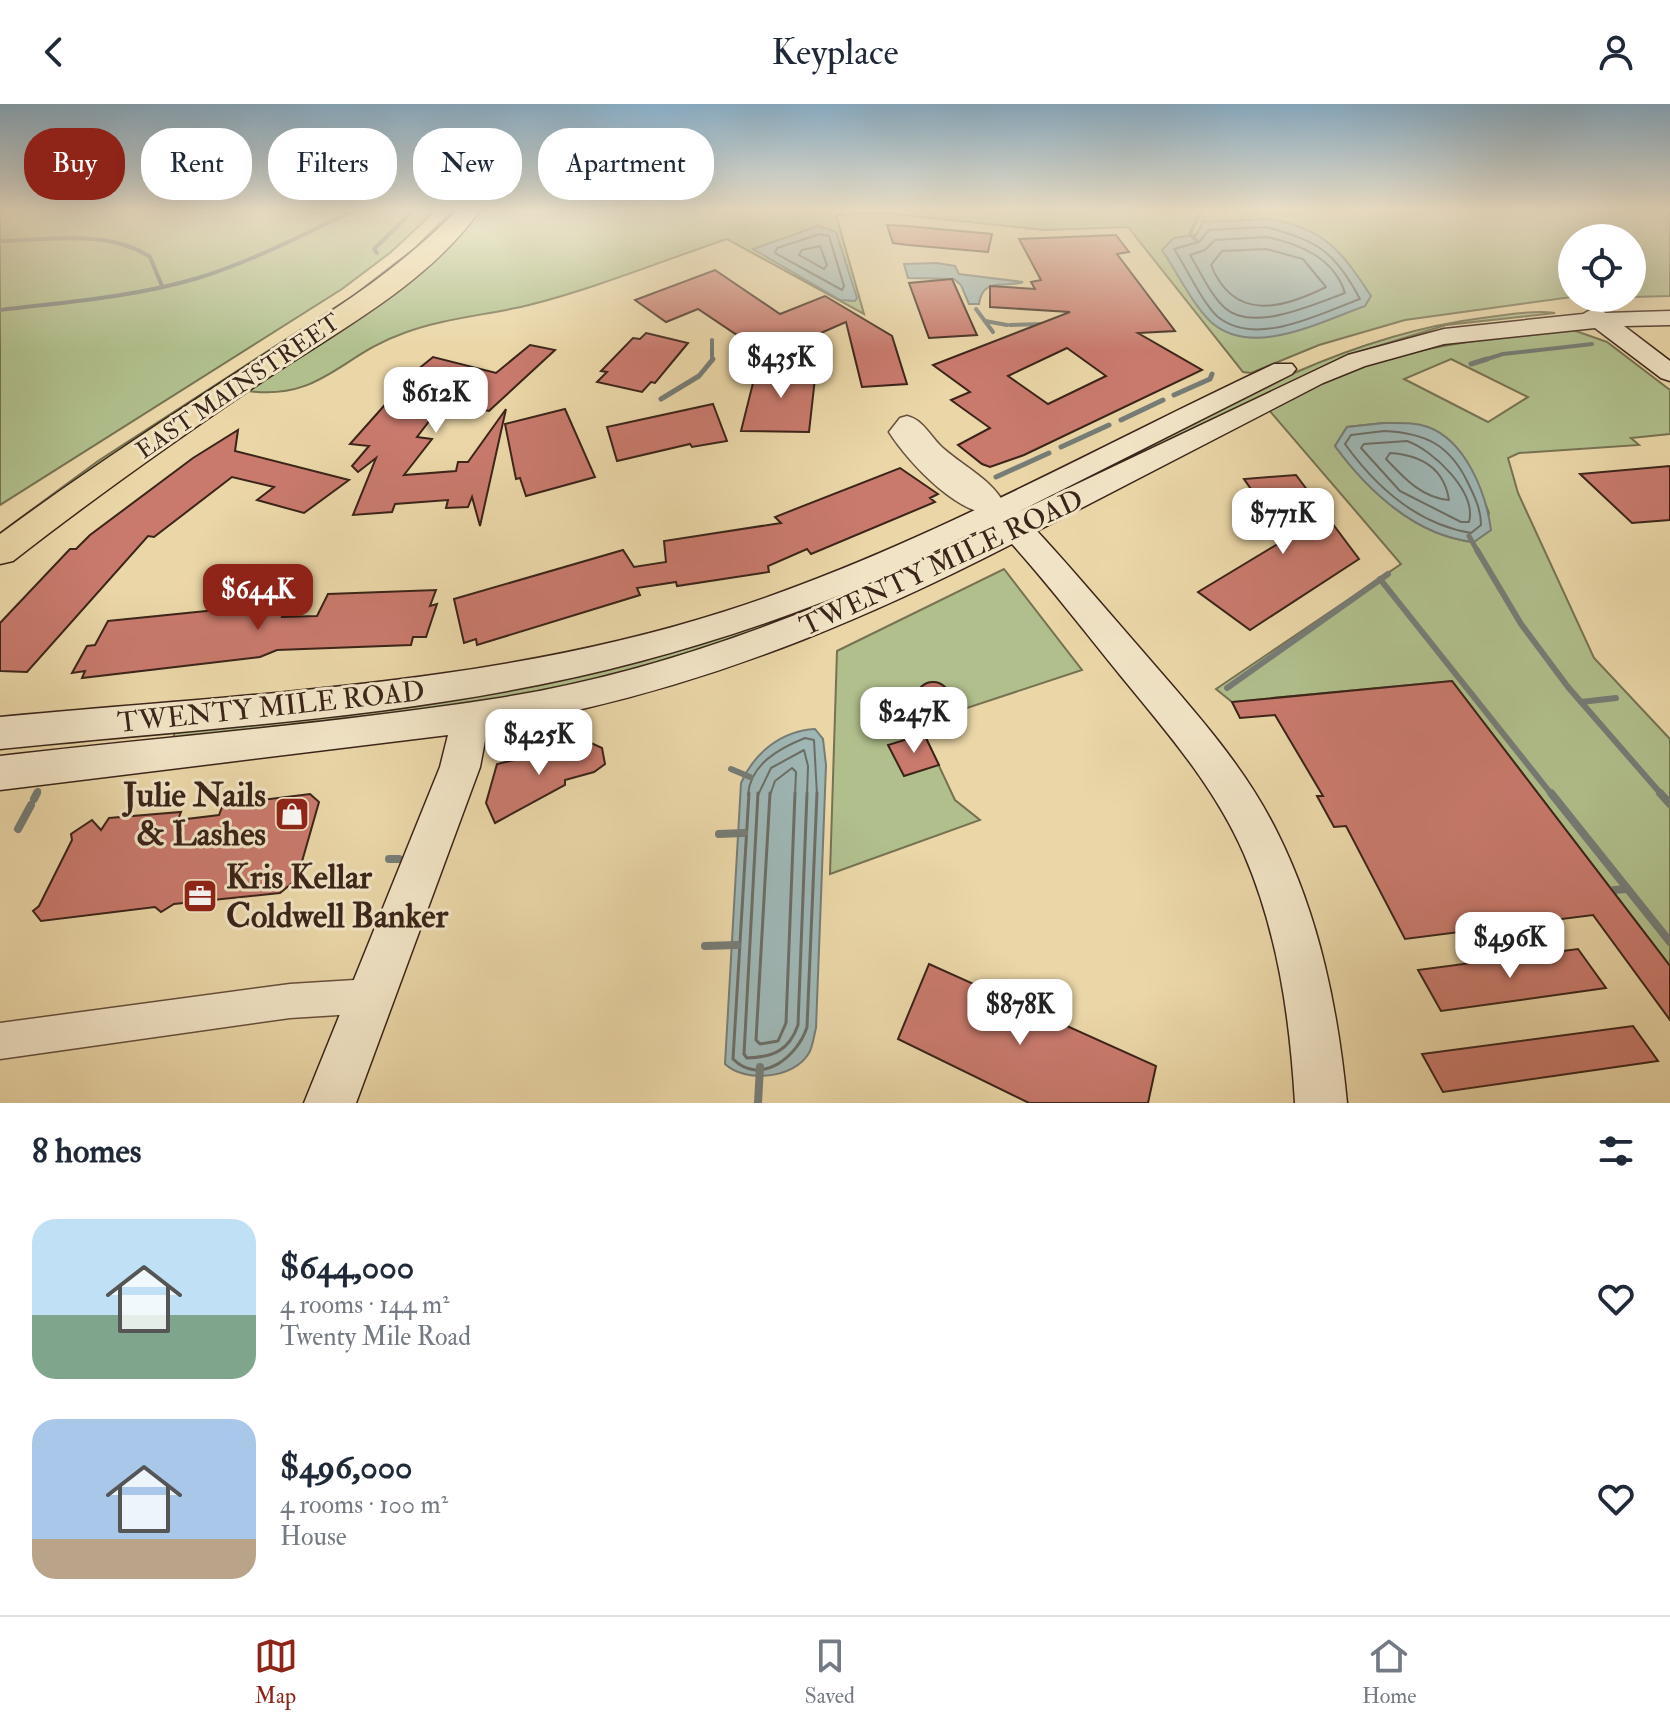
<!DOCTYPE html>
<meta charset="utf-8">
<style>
body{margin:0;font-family:"IM FELL Double Pica",serif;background:#f6f6f7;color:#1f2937;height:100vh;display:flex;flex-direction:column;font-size:30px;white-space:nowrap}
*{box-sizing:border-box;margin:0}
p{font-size:26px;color:#747a83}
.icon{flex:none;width:44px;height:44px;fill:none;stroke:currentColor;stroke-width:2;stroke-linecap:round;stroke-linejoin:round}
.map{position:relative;height:999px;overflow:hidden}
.sheet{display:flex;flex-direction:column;background:#fff;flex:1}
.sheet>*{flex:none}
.banner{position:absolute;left:24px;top:24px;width:800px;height:72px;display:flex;gap:16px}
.controls{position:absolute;left:1558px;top:120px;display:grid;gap:16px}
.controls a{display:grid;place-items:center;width:88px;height:88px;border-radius:50%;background:#fff;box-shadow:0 8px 32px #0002;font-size:40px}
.price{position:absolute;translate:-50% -68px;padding:0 18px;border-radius:16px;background:#fff;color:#222;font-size:26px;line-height:52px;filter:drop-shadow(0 2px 4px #0008)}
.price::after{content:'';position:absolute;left:50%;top:48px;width:24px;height:18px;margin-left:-12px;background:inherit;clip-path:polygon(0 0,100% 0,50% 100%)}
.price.on{background:#8f2418;color:#fff}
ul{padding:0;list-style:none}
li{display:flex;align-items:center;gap:24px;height:200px;padding:0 32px}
li span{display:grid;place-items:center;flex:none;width:224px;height:160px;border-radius:24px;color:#555}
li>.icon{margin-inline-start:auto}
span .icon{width:96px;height:96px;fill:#fffc;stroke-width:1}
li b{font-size:34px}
h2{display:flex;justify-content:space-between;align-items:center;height:96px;padding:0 32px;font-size:34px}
.chip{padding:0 28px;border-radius:32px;background:#fff;box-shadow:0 8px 32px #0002;font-size:28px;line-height:72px}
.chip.on{background:#8f2418;color:#fff}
header{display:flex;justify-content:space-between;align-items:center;height:104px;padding:0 32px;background:#fff;font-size:36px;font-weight:600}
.menu{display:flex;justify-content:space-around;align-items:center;height:112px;border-top:2px solid #e0e1e3;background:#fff;font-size:22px;color:#747a83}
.menu a{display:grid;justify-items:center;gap:4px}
.menu .on{color:#8f2418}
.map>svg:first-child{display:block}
.green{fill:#b0bf8c;stroke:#767252;stroke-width:2;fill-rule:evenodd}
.water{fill:#9eb6b4;stroke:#767c76;stroke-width:2}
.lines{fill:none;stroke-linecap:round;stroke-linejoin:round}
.shore-far1{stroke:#6c6d66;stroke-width:2}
.shore{stroke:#6c6d66;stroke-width:3}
.stream-far3{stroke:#767c76;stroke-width:4}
.stream-far2{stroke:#767c76;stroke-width:5}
.stream-far1{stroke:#767c76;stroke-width:6}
.stream{stroke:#767c76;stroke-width:8}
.building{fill:#c97a6d;stroke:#3b2419;stroke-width:2;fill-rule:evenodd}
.street-casing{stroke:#67503c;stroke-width:3}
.secondary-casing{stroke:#3b2419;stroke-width:3}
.primary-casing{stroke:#3b2419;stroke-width:3}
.street{fill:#f1e4c6;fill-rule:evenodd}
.secondary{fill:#f1e4c6;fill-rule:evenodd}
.primary{fill:#ead6a7;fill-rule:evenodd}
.labels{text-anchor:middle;stroke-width:6;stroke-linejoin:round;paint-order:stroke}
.far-street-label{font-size:24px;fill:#3b2419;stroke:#f1e4c6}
.street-label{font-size:28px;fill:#3b2419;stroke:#f1e4c6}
.near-poi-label{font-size:34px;font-weight:bold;fill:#3b2419;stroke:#f1e4c6;text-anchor:end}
</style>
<header><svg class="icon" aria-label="back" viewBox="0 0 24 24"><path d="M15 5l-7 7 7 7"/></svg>Keyplace<svg class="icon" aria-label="person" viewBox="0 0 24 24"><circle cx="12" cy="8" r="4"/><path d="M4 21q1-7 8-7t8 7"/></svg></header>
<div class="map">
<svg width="1670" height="999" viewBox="0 0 1670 999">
<rect width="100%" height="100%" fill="#ead6a7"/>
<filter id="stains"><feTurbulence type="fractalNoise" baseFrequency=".0025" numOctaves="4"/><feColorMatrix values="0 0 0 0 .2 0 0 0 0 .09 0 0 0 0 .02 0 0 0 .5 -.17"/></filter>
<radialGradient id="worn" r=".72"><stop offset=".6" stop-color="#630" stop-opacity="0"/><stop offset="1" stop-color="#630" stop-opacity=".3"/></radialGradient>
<!-- green -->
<g class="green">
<path d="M0,106H436L391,148L342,185L0,401Z"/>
<path d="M453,106H462L424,144L0,438V429L98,357L353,192L415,144Z"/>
<path d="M477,106H1670V192L1632,193V134H1572V193L1405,216L1319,241L1251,269L1243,268L1128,123L1044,126L885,109L836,111L864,210L727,135C662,157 596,184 529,201C489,211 443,214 404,229C341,251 320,297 248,287L466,119Z"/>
<path d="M1555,209L1446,221L1343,253L1041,402C1183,327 1319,235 1482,214C1505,211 1533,206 1555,209Z"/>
<path d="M1573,226L1607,238L1670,286V330L1631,334L1639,341L1519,349L1508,354L1518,389L1594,554L1670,635V862L1452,577L1232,598L1216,585L1401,460L1269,306C1298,291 1327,274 1358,263C1427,240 1501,233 1573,226ZM1451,255L1528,293L1488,318L1404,275ZM1384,319C1449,319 1467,353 1489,409L1482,430L1474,438C1416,432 1368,387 1335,342L1347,323Z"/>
<path d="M1004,465L1082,566L961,606L952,599L942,610H927L924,630L955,696L980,716L830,770L837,547Z"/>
<path d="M848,487L758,529L584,580L438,608L173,634L176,625L393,601Z"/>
</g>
<!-- water -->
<g class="water">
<path d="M1268,115C1324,124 1341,146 1371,192L1365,202C1322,217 1252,255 1211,218C1192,200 1177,168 1162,146L1174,134L1196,131L1203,118Z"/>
<path d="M818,122L836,128L857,194L855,197L840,196L753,145Z"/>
<path d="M937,159L955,162L959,170L1023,178C1004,185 983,172 979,200H969L961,181L954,175L908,174L904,160Z"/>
<path d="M1384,319C1399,319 1413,318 1428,323C1466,337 1486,389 1491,426L1474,438C1416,432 1368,387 1335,342L1347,323Z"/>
<path d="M815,625L823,635L826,661L816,924C814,931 813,942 809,949C794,975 745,979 725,960L741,679C754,649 781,627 815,625Z"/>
</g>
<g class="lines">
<!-- shore-far1 -->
<g class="shore-far1">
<path d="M1267,123C1318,138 1334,146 1360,195C1321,209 1257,244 1218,213C1203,200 1186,163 1174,145L1199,138L1209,126Z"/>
<path d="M820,130L829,132L844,182L842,186L775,149L777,144Z"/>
<path d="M1267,133C1300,140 1334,154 1345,189C1315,200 1252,229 1225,204C1211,192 1200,167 1190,151L1205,146L1215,136Z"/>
<path d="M820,142L827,161L824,165L799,151L802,146Z"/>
<path d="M1266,145L1303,155L1326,183C1282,205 1234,218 1211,161L1222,147Z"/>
<path d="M1384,327C1426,329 1450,341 1468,379C1475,393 1481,406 1481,421L1471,429C1417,420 1376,383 1345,340L1351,331Z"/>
<path d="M1407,337C1433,346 1477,388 1469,418H1461L1400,387L1361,344L1364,340Z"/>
<path d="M1390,349C1421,351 1444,364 1449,396C1422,394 1404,374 1386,355Z"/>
<path d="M748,691C750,660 780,644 805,634L814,636L817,691"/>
<path d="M758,691L771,664L804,646L808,662L807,691"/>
<path d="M770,691L775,677L792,664L796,668L795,691"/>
</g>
<!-- shore -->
<g class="shore">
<path d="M749,689L733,955C761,983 798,952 807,923L817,689"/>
<path d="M758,689L744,950L747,954C773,953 789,947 798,921L807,689"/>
<path d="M770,689L756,936L760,940L778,937L786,919L795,689"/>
</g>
<!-- stream-far3 -->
<g class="stream-far3">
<path d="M1196,136L1190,130L1201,106"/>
<path d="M0,137C48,136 109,125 150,153L162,182"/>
<path d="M377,149L374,145L414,106"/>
<path d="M976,205L993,228"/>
<path d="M0,206C66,198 134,193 198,174C253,157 304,130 355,106"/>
<path d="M985,217L1007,221"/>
<path d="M1010,221L1044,220"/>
<path d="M712,257V236"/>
<path d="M1481,257L1503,250L1592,240"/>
</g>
<!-- stream-far2 -->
<g class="stream-far2">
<path d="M1471,260L1487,255"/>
<path d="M1174,291L1210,275L1212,270"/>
<path d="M661,295L699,272L713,255"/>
<path d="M1121,316L1163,296"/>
<path d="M1061,343L1109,321"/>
<path d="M996,373L1049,349"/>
<path d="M1469,432L1478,448"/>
</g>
<!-- stream-far1 -->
<g class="stream-far1">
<path d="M1477,446L1521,520L1568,583L1662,691"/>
<path d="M1380,475L1552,691"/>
<path d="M1227,584L1388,470"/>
<path d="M1581,598L1616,594"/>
<path d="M731,665L750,673"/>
<path d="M36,691L38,687"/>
</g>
<!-- stream -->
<g class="stream">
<path d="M1551,689L1670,838"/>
<path d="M1660,689L1670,700"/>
<path d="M34,695L37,689"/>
<path d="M18,725L31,701"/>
<path d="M719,730L744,729"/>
<path d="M389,755H399"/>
<path d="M1614,786L1627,785"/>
<path d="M705,842L737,841"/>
<path d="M758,999L760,963"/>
</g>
</g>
<!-- building -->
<g class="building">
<path d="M887,121L906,122L992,130L988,148L908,141L893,139Z"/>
<path d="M1116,131L1129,148L1117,150L1175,227L1138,229L1202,266L1024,351L990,363L982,360L958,341L990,324L951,296L970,288L933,261L1070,208L990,203V182L1035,185L1031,178L1041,176L1019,135ZM1067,244L1106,272L1048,300L1008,272Z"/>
<path d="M715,166L780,210L825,192L892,232L907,280L862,283L846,218L768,252L698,205L666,218L635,196Z"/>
<path d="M952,175L977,231L929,234L909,179Z"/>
<path d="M646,229L688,239L655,279L651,278L642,288L597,278L607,268L601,267L633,234L640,235Z"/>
<path d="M530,241L555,246L489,307L444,298L417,333L432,335L404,371L456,367L458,358H468L506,305L480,422L472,393L468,403L446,404L448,396L395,400L392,408L353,411L376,354L358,368L352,362L369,342L350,340L399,285L395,284L433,253L496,269Z"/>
<path d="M757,263L816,265L809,328L741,327Z"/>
<path d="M713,300L727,337L692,343L690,340L617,357L607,323Z"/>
<path d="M565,305L595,373L526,392L520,374L516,375L505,320Z"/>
<path d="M238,326L235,347L349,376L304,409L257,396L274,383L232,373L154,433L148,432L27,568L0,567V519L70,445H76L90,431L193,354Z"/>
<path d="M1670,362V416L1632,419L1580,370Z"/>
<path d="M900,364L938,390L930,394L935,398L811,450L807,445L768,462L769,468L677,482L676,478L637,484L640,491L477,541L476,535L464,539L454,495L623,446L634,463L666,458L664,437L781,419L775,413Z"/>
<path d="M1296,371L1359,455L1250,526L1198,488L1286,435L1244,375Z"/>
<path d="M436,486L430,502L437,500L426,533H413L411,541L277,546L260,553L82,574L85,567L72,569L87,542L95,541L108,517L287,499L282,513L317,512L328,490Z"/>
<path d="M1452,577L1670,862V916L1593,811L1405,835L1346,722L1334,723L1317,692H1323L1275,611L1240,614L1232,598Z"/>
<circle cx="933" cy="595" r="17"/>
<path d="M924,630L939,661L904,672L888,641Z"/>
<path d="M591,639L602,644L605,660L594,668L565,676V681L495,719L486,699L497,660Z"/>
<path d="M310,690L319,698L297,775L280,789L174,800L161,808L155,803L41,817L33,807L39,802L72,736L71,730L92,716L101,726L109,714L181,708L178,716L219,711L222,703L237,699Z"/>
<path d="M1578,845L1606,884L1441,907L1418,866Z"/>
<path d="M929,860L1156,962L1148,999H1029L898,935Z"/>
<path d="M1633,922L1658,957L1443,988L1422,950Z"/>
</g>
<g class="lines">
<!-- street casing -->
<g class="street-casing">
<g id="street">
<path d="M907,312C924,316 931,334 944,345C967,365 992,375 1007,404L1004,409C964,420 908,358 889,328L900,314Z"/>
<path d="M371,875L383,880L388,892L383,904L371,909L290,914L0,955V919L290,880Z"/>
</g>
</g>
<!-- secondary casing -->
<g class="secondary-casing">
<path id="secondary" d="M1594,204L1606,209L1670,207V221L1624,222L1670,257V277L1661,274L1595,224L1444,240L1365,262L1323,279L1037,427C1074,467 1109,509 1145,550C1194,607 1245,662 1278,730C1320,815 1338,906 1347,999H1295C1290,914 1278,829 1244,750C1215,683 1166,627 1120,571C1084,527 1050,482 1012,440C874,511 734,570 582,605C551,612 519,622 487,626L480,663L356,999H304L440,663L448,631L0,686V652C164,633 331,620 493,595C670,568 836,500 995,422C974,424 907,463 881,474C803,508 723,535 641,557C433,613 214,623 0,645V613C241,590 491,582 723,508C915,447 1092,345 1274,260H1292L1296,265L1292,270L1018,408L1348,251L1444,225L1583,210Z"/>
</g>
<!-- primary casing -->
<g class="primary-casing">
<path id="primary" d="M457,106H480C429,179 338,227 266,275C180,333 95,393 13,457L0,460V430C80,371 164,316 247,262C321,214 395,170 457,106Z"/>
</g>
<!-- street -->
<use href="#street" class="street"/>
<!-- secondary -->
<use href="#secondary" class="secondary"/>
<!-- primary -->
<use href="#primary" class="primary"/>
</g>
<!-- sky -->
<linearGradient id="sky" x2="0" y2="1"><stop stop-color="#8ab5d3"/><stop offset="0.43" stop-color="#f6edd7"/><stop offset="1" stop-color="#f6edd7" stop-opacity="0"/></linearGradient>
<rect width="1670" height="246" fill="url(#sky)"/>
<!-- icons -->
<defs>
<g id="shop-square" transform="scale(1.8)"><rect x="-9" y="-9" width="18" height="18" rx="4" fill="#8f2418" stroke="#f1e4c6"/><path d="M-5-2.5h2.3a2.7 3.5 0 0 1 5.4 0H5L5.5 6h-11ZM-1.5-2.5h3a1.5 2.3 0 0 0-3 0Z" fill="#fff"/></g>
<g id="office-square" transform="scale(1.8)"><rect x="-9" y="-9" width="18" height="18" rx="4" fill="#8f2418" stroke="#f1e4c6"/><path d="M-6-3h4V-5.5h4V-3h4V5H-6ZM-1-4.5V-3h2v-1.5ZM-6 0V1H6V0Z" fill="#fff"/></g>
</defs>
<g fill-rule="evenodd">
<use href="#shop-square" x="292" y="710"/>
<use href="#office-square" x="200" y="792"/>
</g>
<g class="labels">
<!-- far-street labels -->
<g class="far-street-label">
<text transform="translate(238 282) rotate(-34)" y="8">EAST MAINSTREET</text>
</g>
<!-- street labels -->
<g class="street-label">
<text transform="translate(941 458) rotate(-25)" y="10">TWENTY MILE ROAD</text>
<text transform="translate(271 602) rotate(-6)" y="10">TWENTY MILE ROAD</text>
</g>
<!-- near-poi labels -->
<g class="near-poi-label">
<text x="266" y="702">Julie Nails<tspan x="266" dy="39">&amp; Lashes</tspan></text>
<text x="226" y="784" text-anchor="start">Kris Kellar<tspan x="226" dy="39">Coldwell Banker</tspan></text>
</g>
</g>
<rect width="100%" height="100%" filter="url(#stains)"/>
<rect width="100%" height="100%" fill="url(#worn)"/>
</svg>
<div class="controls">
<a><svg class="icon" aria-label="locate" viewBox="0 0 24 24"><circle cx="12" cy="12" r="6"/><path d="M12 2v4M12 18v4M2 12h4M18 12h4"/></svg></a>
</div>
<b class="price" style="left:781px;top:296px">$435K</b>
<b class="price" style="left:436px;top:331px">$612K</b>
<b class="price" style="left:1283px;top:452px">$771K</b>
<b class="price on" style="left:258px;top:528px">$644K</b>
<b class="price" style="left:914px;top:651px">$247K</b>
<b class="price" style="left:539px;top:673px">$425K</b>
<b class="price" style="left:1510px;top:876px">$496K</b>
<b class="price" style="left:1020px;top:943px">$878K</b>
<div class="banner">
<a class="chip on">Buy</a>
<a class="chip">Rent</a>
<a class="chip">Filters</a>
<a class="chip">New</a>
<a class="chip">Apartment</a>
</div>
</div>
<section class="sheet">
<h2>8 homes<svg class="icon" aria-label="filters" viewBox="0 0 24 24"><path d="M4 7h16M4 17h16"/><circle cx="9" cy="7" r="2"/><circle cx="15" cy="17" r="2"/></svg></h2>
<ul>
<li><span style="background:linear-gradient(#bfe0f5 60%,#7fa58c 0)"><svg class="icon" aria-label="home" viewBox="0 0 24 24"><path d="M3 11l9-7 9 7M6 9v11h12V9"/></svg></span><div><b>$644,000</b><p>4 rooms · 144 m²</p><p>Twenty Mile Road</p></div><svg class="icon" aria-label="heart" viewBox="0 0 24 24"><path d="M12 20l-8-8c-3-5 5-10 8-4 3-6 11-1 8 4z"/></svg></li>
<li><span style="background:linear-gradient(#a9c7e8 75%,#b9a48a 0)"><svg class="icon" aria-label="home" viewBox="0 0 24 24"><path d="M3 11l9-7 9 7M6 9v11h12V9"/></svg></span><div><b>$496,000</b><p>4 rooms · 100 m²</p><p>House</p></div><svg class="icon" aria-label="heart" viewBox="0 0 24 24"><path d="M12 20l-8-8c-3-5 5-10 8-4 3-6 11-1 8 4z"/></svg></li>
</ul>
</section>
<nav class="menu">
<a class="on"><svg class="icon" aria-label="map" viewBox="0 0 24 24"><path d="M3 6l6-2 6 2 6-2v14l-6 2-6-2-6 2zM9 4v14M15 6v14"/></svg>Map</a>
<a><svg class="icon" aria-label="saved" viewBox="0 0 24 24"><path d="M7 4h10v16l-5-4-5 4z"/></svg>Saved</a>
<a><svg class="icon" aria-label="home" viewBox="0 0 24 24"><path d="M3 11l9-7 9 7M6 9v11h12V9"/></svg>Home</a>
</nav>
